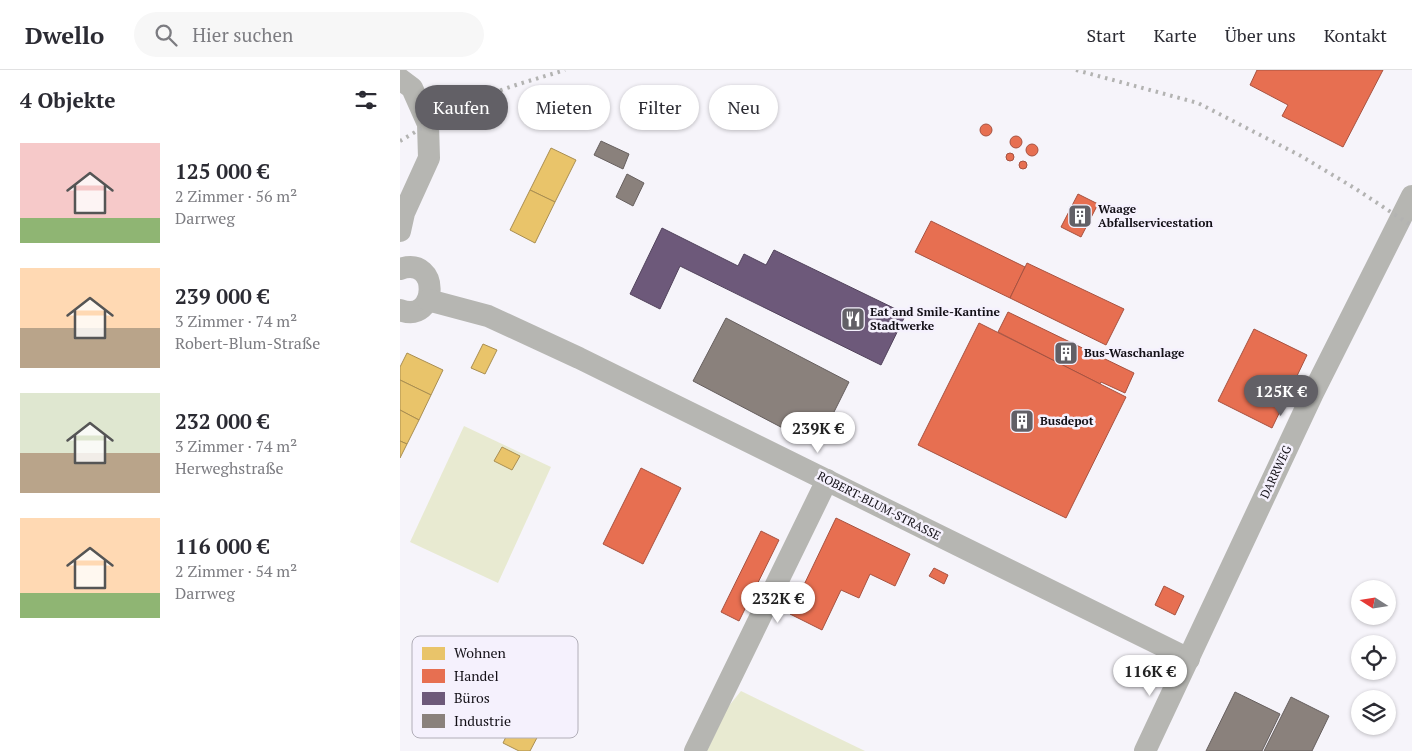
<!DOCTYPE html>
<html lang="de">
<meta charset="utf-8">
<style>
body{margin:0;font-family:"PT Serif",serif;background:#f7f7f7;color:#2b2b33;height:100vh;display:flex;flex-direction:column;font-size:19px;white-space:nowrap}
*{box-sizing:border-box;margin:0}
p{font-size:16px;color:#7c7c81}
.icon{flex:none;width:28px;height:28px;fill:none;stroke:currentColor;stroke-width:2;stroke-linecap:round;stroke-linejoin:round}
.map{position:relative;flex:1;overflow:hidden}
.panel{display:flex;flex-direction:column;background:#fff;width:400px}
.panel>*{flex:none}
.top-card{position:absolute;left:15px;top:15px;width:475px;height:45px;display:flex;gap:10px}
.needle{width:32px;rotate:282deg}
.buttons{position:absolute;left:951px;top:510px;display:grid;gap:10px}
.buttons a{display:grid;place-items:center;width:45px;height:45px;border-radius:50%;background:#fff;box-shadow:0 1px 4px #0004;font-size:25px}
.price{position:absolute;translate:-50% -42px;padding:0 11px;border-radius:18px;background:#fff;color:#222;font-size:16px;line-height:32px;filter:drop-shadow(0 1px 2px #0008)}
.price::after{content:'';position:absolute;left:50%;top:30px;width:15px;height:11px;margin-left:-8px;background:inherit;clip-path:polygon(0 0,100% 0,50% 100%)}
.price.selected{background:#626066;color:#fff}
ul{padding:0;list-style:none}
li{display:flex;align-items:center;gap:15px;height:125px;padding:0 20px}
li span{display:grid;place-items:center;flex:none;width:140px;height:100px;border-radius:0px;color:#555}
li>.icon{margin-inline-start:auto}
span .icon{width:60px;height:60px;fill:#fffc;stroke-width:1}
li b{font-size:21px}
h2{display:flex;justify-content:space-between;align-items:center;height:60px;padding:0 20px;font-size:21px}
.tag{padding:0 18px;border-radius:22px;background:#fff;box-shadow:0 1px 4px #0004;font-size:18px;line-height:45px}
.tag.selected{background:#626066;color:#fff}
header{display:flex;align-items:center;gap:30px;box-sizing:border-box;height:70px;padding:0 25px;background:#fff;border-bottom:1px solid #e1e1e2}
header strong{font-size:24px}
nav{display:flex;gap:28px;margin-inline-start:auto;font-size:18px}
.search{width:350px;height:45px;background:#f7f7f7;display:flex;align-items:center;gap:12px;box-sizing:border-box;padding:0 18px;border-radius:28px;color:#7c7c81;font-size:19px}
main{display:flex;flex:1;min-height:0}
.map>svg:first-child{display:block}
.green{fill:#e8ead1}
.homes{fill:#e9c46a;stroke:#a98e51}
.shops{fill:#e76f51;stroke:#a75240}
.offices{fill:#6d597a;stroke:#52435c}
.industry{fill:#8a817c;stroke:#665f5e}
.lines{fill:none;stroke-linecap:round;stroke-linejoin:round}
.minor{stroke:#b6b6b2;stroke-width:22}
.rail{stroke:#b3b3b2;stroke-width:4;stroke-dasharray:2.5 5;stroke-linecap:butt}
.labels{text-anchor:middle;stroke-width:5;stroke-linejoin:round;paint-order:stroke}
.poi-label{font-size:12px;font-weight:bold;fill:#131017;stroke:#f5f1fd;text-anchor:start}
.street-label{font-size:12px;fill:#131017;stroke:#f5f1fd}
.key{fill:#f5f1fd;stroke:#b1aeb8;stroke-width:1}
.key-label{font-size:14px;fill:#131017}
</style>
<header>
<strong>Dwello</strong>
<div class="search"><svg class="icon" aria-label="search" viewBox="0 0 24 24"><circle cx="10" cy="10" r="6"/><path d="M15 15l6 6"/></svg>Hier suchen</div>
<nav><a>Start</a><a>Karte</a><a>Über uns</a><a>Kontakt</a></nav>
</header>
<main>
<section class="panel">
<h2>4 Objekte<svg class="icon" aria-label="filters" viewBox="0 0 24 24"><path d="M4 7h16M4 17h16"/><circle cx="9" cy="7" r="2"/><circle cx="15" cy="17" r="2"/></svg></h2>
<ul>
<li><span style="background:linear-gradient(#f6c9c9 75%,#8fb573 0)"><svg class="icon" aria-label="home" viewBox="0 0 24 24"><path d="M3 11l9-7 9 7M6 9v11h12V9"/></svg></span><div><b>125 000 €</b><p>2 Zimmer · 56 m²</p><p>Darrweg</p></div></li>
<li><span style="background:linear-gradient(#ffd9b3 60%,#b9a48a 0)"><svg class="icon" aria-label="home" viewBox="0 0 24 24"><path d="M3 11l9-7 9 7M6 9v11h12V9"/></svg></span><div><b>239 000 €</b><p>3 Zimmer · 74 m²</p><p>Robert-Blum-Straße</p></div></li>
<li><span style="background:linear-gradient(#dfe7d0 60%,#b9a48a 0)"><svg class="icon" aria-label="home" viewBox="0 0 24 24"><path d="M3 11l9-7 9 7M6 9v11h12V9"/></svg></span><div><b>232 000 €</b><p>3 Zimmer · 74 m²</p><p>Herweghstraße</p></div></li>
<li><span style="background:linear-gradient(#ffd9b3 75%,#8fb573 0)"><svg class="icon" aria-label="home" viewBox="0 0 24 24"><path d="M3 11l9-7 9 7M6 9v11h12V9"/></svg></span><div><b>116 000 €</b><p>2 Zimmer · 54 m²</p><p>Darrweg</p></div></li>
</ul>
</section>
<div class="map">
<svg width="1012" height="681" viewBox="0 0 1012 681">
<rect width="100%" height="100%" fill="#f6f4fa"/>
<!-- green -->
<g class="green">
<path d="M64,356L151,397L98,513L10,472Z"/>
<path d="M341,621L465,681H307L328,637Z"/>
</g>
<!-- homes -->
<g class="homes">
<path d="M151,78L176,90L155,132L130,120Z"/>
<path d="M130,120L155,132L135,173L110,160Z"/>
<path d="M83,274L97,280L85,304L71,298Z"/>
<path d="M7,283L43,300L31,325L0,310V297Z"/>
<path d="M0,310L31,325L19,350L0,340Z"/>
<path d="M0,340L19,350L7,374L0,371Z"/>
<path d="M0,371L7,374L0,388Z"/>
<path d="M102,377L120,386L112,400L94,391Z"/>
<path d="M114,650L140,662L130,681H119L103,673Z"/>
</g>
<!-- shops -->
<g class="shops">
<path d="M857,0H983L943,77L882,46L888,35L850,15Z"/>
<circle cx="586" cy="60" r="6"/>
<circle cx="616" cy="72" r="6"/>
<circle cx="632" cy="80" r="6"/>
<circle cx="610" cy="87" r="4"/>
<circle cx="623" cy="95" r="4"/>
<path d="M678,124L698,134L681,167L661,157Z"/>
<path d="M531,151L625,197L610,228L515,182Z"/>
<path d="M627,193L724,239L706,275L610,228Z"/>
<path d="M608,242L734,303L725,323L701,312L700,314L598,262Z"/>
<path d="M579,253L726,327L666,448L518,375Z"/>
<path d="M854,259L907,285L872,358L818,331Z"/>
<path d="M241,398L281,418L243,494L203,474Z"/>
<path d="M436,448L510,484L495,516L470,504L459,528L441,520L422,560L390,544Z"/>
<path d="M361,461L379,470L339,551L321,542Z"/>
<path d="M534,498L548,505L544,514L529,506Z"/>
<path d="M764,516L784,526L775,545L755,535Z"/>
</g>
<!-- offices -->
<path class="offices" d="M262,158L338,196L344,184L366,195L374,180L506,244L481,295L280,196L260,239L230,224Z"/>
<!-- industry -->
<g class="industry">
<path d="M201,71L229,84L223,99L194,85Z"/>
<path d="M227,104L244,113L233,136L216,127Z"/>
<path d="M326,248L449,312L417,376L293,311Z"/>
<path d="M835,622L880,644L862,681H806Z"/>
<path d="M891,627L929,646L912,681H864Z"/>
</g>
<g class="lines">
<!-- minor -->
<g class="minor">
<path d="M0,9L12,18L28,54L29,88L4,143L0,161"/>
<path d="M0,199C41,185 38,255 0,240"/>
<path d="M28,230L88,246L179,288L789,589"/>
<path d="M295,681L427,410"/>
<path d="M745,681L913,323L1012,126"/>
</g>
<!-- rail -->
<g class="rail">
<path d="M676,0L798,33L901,86L956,119L1012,156"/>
<path d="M0,71C25,56 51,41 78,29C106,17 136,9 165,0"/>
</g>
</g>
<!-- icons -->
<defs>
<g id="building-square" transform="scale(1.25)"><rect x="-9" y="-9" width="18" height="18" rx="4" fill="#626066" stroke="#f5f1fd"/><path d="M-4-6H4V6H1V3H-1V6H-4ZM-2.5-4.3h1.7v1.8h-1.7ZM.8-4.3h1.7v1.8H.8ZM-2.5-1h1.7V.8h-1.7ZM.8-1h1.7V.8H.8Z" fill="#fff"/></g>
<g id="restaurant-square" transform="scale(1.25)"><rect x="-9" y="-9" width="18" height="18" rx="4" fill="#626066" stroke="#f5f1fd"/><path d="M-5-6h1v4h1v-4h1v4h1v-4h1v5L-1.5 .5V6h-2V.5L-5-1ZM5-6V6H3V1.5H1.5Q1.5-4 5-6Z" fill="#fff"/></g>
</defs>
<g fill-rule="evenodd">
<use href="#building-square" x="680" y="146"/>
<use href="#restaurant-square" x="453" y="249"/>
<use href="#building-square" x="666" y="283"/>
<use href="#building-square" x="622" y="351"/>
</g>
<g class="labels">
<!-- poi labels -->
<g class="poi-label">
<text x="698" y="143">Waage<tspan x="698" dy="14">Abfallservicestation</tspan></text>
<text x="470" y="246">Eat and Smile-Kantine<tspan x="470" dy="14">Stadtwerke</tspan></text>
<text x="684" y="287">Bus-Waschanlage</text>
<text x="640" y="355">Busdepot</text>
</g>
<!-- street labels -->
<g class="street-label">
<text transform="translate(876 402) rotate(-65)" y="4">DARRWEG</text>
<text transform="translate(479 436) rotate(27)" y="4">ROBERT-BLUM-STRASSE</text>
</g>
</g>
<!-- legend -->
<rect x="12" y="566" width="166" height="102" rx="8" class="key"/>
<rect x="22" y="577" width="23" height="13" fill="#e9c46a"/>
<rect x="22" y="599" width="23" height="14" fill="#e76f51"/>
<rect x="22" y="622" width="23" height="13" fill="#6d597a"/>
<rect x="22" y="644" width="23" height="14" fill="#8a817c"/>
<g class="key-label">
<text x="54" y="588">Wohnen</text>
<text x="54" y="611">Handel</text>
<text x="54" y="633">Büros</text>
<text x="54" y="656">Industrie</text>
</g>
</svg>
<div class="buttons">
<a><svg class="needle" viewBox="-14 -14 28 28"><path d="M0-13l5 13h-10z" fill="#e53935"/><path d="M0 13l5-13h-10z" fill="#7c7c81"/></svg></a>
<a><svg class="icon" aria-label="locate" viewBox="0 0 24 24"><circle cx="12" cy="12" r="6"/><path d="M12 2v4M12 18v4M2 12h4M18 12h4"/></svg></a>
<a><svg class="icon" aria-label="layers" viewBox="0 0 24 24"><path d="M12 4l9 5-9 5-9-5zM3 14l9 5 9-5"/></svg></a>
</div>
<b class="price selected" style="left:881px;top:347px">125K €</b>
<b class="price" style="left:418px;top:384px">239K €</b>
<b class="price" style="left:378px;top:554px">232K €</b>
<b class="price" style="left:750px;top:627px">116K €</b>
<div class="top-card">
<a class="tag selected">Kaufen</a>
<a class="tag">Mieten</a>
<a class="tag">Filter</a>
<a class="tag">Neu</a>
</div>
</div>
</main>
